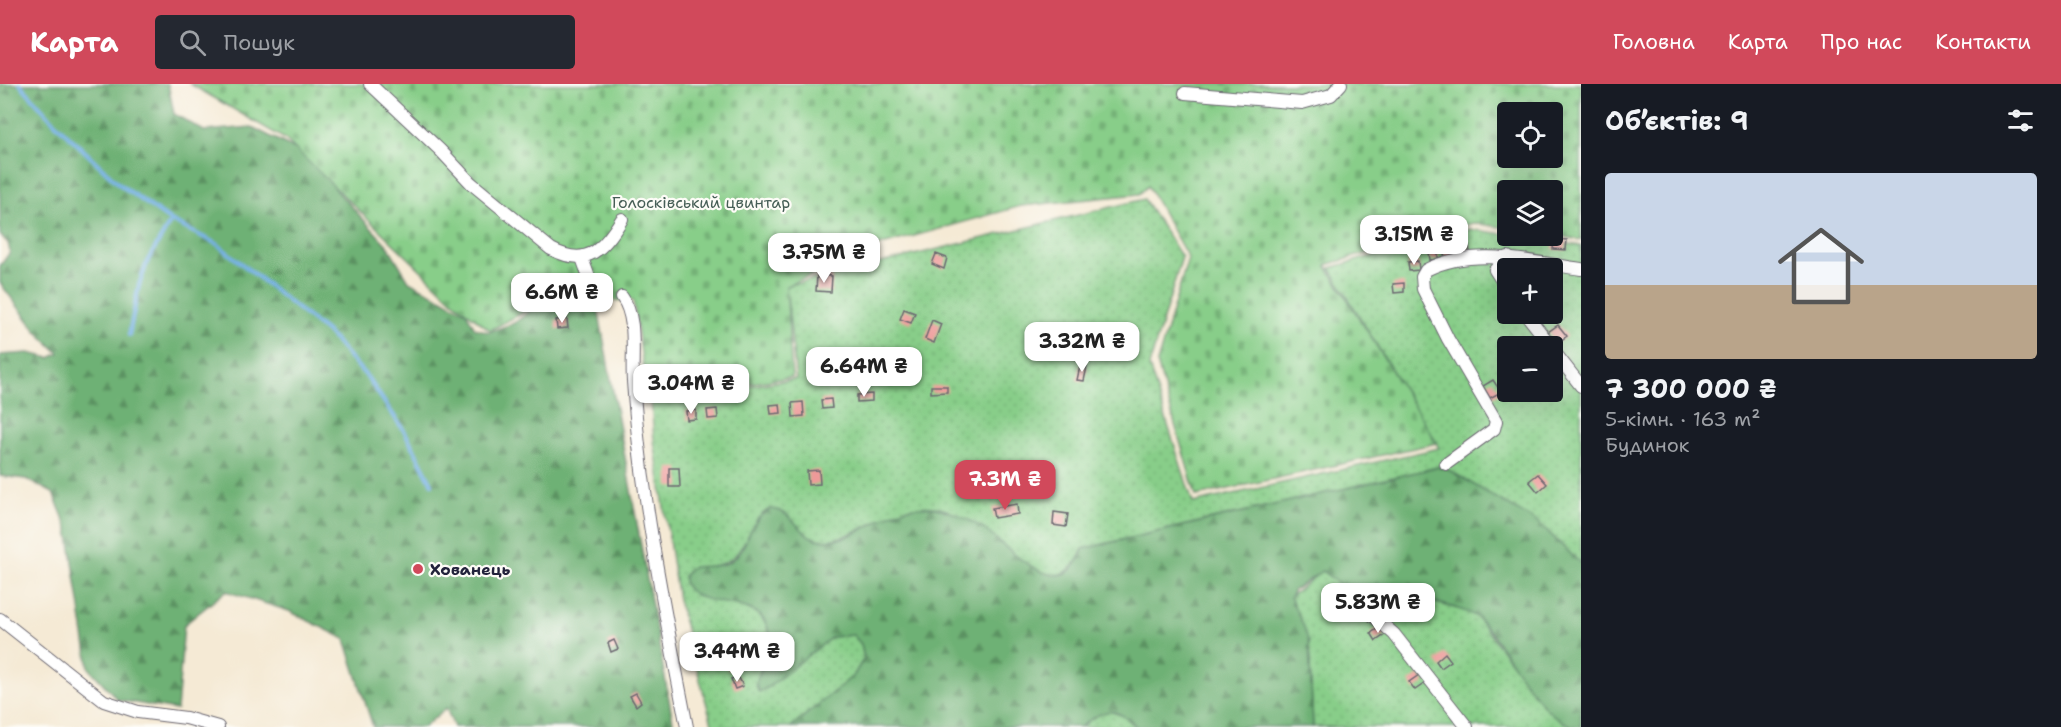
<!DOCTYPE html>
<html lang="uk">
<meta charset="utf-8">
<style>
body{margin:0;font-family:"Shantell Sans",sans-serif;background:#242831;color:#f1f3f6;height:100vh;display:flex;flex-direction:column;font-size:22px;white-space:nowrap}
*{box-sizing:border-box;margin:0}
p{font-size:20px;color:#9ea1a6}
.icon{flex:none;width:33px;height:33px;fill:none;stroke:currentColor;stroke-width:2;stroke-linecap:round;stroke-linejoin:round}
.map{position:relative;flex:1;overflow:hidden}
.drawer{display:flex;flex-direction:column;background:#171b24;width:480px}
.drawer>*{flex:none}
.tools{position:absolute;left:1497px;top:18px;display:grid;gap:12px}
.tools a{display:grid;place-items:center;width:66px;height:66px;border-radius:6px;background:#171b24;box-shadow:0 6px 24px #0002;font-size:30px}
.price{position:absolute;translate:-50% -51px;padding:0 14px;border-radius:12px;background:#fff;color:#222;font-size:20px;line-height:39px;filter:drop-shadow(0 2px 3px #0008)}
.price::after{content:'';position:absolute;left:50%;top:36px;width:18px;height:14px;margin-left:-9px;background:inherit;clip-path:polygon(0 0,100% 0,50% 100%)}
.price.on{background:#d1495b;color:#fff}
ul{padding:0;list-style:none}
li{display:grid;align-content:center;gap:12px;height:318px;padding:0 24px}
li+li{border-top:2px solid #363941}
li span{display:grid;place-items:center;height:186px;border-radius:6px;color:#555}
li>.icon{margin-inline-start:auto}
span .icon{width:108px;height:108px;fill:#fffc;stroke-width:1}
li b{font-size:26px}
h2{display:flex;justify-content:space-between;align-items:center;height:72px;padding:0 24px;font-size:26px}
header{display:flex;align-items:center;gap:36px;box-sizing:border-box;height:84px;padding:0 30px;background:#d1495b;color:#fff}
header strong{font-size:28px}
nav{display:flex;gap:33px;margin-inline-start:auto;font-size:21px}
.search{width:420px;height:54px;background:#242831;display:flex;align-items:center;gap:15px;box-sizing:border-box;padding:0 21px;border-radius:6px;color:#9ea1a6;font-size:22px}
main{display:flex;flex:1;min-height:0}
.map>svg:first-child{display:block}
.grass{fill:url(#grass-dots);stroke:#557862;stroke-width:1.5;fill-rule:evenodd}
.forest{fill:url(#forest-firs);stroke:#486a58;stroke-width:1.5}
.cemetery{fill:url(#cemetery-stones);stroke:#557862;stroke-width:1.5;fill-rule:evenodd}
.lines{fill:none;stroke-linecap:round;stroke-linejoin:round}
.stream{stroke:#74b0e6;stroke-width:4}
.building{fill:#ed9a99}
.minor-casing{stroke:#6c6871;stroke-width:14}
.minor{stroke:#fff;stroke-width:12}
.poi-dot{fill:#d1495b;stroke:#fdfcf7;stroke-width:2}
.labels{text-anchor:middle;stroke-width:4.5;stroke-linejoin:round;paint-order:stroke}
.park-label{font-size:16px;fill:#465e56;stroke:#fdfcf7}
.poi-label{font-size:16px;font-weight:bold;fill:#22223b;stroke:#fdfcf7;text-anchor:start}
</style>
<header>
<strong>Карта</strong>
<div class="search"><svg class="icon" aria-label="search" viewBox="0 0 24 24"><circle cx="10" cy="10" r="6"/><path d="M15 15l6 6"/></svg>Пошук</div>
<nav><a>Головна</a><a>Карта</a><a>Про нас</a><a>Контакти</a></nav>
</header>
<main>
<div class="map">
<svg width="1581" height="643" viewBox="0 0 1581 643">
<defs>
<pattern id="grass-dots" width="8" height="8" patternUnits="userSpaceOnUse" patternTransform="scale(1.5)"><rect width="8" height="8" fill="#88ce89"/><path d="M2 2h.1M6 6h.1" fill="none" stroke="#75b177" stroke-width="1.8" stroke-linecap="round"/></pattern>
<pattern id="forest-firs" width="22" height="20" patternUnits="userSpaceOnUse" patternTransform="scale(1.5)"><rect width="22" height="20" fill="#6eb175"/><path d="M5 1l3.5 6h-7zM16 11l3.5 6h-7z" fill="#5a9061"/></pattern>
<pattern id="cemetery-stones" width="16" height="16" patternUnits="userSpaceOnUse" patternTransform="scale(1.5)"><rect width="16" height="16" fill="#88ce89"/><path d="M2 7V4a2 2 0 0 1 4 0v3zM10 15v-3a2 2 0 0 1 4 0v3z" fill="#75b177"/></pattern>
</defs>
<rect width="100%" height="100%" fill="#fdfcf7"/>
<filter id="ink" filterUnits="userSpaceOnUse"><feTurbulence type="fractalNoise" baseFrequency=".0167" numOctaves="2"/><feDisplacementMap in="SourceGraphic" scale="12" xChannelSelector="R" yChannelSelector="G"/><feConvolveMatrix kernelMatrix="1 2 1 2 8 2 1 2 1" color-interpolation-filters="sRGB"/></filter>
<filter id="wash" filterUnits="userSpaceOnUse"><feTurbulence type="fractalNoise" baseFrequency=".008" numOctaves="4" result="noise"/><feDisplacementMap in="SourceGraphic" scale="24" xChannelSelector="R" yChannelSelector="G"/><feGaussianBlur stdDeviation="1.35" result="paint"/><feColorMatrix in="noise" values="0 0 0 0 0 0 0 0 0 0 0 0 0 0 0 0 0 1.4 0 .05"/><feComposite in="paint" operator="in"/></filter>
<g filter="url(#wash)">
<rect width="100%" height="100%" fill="#f5ead5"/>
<!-- grass -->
<g class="grass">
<path d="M1144,115L1182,173L1149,282L1193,419L1439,364L1330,184L1470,145L1581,162V480L1545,445L1442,382L1083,465C1059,524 1012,466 983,445C973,437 958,431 946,426C894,407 845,474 807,451C798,446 793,436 785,429L758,434C744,456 740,479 711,482L694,510C723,523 777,516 768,564C766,577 759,588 756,600L758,607L832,553L853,551L861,560L864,574L854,591L791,643H713L678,516L654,357L651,316L796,295L786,202ZM1508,184H1552V230H1508ZM1508,262H1552V308H1508Z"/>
<path d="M1322,487L1378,529L1409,512L1466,527L1477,533L1543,621L1573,643H1313L1309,559L1290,513Z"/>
<path d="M1109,627L1124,632L1137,643H1080L1097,631Z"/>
</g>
<!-- forest -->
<g class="forest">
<path d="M0,0H168L174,30L204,47L252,43L303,69L323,86L337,107L388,162L409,197L466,228L475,244L489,248L514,239L541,219H597L674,643H454L446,624L424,643H373L345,555L289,527L226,507L184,541L177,626L118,616L89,584L68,445L53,409L26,395L0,392V271L29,269L50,274L59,269L37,248L0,199V182L10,168L8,159L0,151Z"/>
<path d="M1442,382L1539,439L1581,480V643C1539,643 1505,555 1475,532C1467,526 1420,514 1409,512L1378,529L1322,487L1294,506L1290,513L1304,543L1309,559L1313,643H1137C1113,620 1105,625 1080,643H791L854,591L864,574L861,560L853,551L832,553L767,604L759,608L756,600C760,585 769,572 769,556C771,505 700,532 684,499V492L690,484C702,481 715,484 727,479C749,469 747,436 770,425C794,425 799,455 823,456C867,459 892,407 947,427C960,431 973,438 984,445C1010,465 1064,525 1083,465Z"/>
</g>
<!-- cemetery -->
<path class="cemetery" d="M190,0H1581V156L1553,151L1552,106H1508L1507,144L1473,139L1326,181L1437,359L1196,412L1157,279L1188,174L1148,102L1139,110L1021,122L882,161L786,202L792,293L648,315L633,216L541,219L490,246L453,217L285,55ZM1508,28H1552V74H1508Z"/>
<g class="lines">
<!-- stream -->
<g class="stream">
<path d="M20,0L55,39L119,100L171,137L217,160L329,250L367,293L405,348L432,400"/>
<path d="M129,251L139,201L148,176L171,137"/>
</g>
</g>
<g id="blocks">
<!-- building -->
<g class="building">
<path d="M1554,155L1567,156L1566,166L1553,165Z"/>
<path d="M1469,161L1470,170L1459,171L1458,162Z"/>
<path d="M1454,164L1455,173L1445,174L1443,165Z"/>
<path d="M1438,168V175L1430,176L1429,169Z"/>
<path d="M936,170L947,174L944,185L932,180Z"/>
<path d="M1513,175L1519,184H1508V197L1499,184Z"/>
<path d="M1418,177L1419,186L1409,187L1408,178Z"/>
<path d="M817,191L832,192L831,208L816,207Z"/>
<path d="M1404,199V208L1394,209L1393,200Z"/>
<path d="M904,225L915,229L911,239L900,235Z"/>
<path d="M567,235L568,244L557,245L556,236Z"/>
<path d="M932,236L941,240L934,259L925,255Z"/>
<path d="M1558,241L1567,252L1557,259L1548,248Z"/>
<path d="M1080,282L1087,283L1084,297L1077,296Z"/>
<path d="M1493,296L1501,308L1490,314L1483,302Z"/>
<path d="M931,302H947V308L931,309Z"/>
<path d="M872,310V317L857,318V311Z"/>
<path d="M831,315L832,324L822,325L821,316Z"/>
<path d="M803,318L804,332L793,333L792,319Z"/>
<path d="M780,320L781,329L771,330L770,321Z"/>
<path d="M717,325L718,334L708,335L707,326Z"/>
<path d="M696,326V335L687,336L686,327Z"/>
<path d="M669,384H679L680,403H669Z"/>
<path d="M819,386L820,400L808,401L807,387Z"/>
<path d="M1538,390L1547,400L1538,408L1529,397Z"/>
<path d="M1017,420L1018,430L994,434L992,424Z"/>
<path d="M1054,428L1068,430L1066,443L1053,441Z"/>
<path d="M1380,543L1386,550L1376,557L1371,549Z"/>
<path d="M614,556L618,565L611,568L608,559Z"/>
<path d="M1445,569L1451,577L1441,584L1436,577Z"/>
<path d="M737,579L738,584L728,586L727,581Z"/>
<path d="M1419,591L1425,599L1415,606L1409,598Z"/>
<path d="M738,592L743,602L735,605L731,595Z"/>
<path d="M636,609L641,618L636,622L630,612Z"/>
</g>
</g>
</g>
<g filter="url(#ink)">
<use href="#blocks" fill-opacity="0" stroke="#6c6871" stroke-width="1.5"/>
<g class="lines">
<!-- minor casing -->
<g class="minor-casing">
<g id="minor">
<path d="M370,0L440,66L471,99L551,165C587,184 603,166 622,135"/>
<path d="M1185,9L1302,19L1331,11L1341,0"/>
<path d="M582,174L591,199"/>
<path d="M1508,206L1495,186L1508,173"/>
<path d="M622,213C638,235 631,271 633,297C641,412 665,530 687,643"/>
<path d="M1526,230L1551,262"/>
<path d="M1552,265L1581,302"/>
<path d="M1446,380L1494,345L1496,337L1448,255L1423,205L1422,193L1426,186C1473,162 1531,178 1581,185"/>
<path d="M1354,515L1394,550L1467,643"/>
<path d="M0,535L104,617L138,628L186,634L218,643"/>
</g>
</g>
<!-- minor -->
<use href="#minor" class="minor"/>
</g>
</g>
<!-- markers -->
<circle class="poi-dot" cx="418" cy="485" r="6"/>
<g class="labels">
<!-- park labels -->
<g class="park-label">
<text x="701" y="124">Голосківський цвинтар</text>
</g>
<!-- poi labels -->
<g class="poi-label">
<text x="430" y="491">Хованець</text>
</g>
</g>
</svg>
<div class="tools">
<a><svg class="icon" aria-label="locate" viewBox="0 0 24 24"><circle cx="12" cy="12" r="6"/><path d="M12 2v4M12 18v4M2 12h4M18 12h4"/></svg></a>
<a><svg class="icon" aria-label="layers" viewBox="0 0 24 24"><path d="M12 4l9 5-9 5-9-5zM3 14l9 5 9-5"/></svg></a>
<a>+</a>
<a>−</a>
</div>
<b class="price" style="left:1414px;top:182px">3.15M ₴</b>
<b class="price" style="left:824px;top:200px">3.75M ₴</b>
<b class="price" style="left:562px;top:240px">6.6M ₴</b>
<b class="price" style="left:1082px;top:289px">3.32M ₴</b>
<b class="price" style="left:864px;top:314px">6.64M ₴</b>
<b class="price" style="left:691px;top:331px">3.04M ₴</b>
<b class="price on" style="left:1005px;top:427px">7.3M ₴</b>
<b class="price" style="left:1378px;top:550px">5.83M ₴</b>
<b class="price" style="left:737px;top:599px">3.44M ₴</b>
</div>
<section class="drawer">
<h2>Об’єктів: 9<svg class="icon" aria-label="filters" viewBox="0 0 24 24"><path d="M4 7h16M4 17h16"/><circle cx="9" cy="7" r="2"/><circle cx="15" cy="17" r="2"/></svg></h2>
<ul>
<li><span style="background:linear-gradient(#c9d6e8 60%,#b9a48a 0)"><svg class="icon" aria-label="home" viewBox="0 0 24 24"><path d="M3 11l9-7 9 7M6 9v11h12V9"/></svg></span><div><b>7 300 000 ₴</b><p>5-кімн. · 163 m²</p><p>Будинок</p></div></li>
</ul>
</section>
</main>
